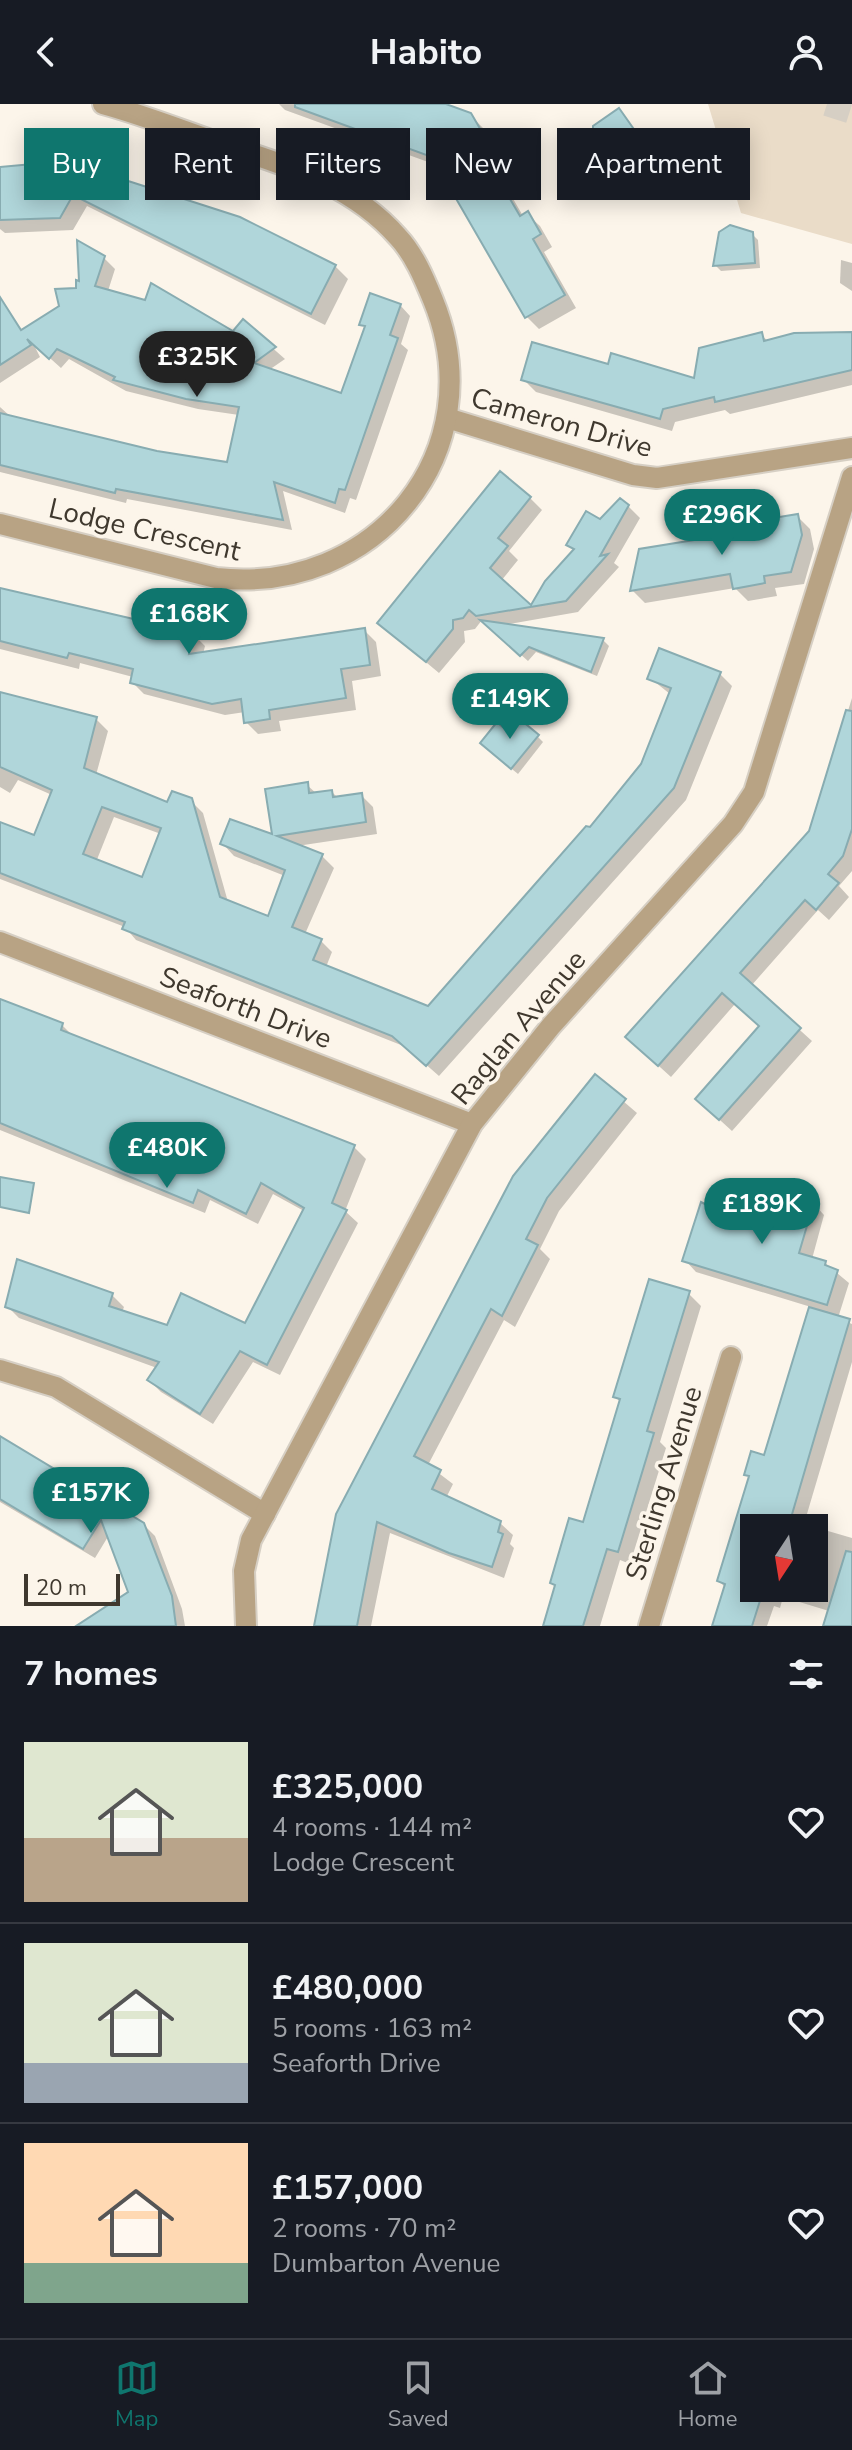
<!DOCTYPE html>
<meta charset="utf-8">
<style>
body{margin:0;font-family:"Nunito Sans",sans-serif;background:#20242c;color:#f1f3f6;height:100vh;display:flex;flex-direction:column;font-size:30px;white-space:nowrap}
*{box-sizing:border-box;margin:0}
p{font-size:26px;color:#9ea1a6}
.icon{flex:none;width:44px;height:44px;fill:none;stroke:currentColor;stroke-width:2;stroke-linecap:round;stroke-linejoin:round}
.map{position:relative;height:1522px;overflow:hidden}
.sheet{display:flex;flex-direction:column;background:#171b24;flex:1}
.sheet>*{flex:none}
.hud{position:absolute;left:24px;top:24px;width:804px;height:72px;display:flex;gap:16px}
.needle{width:52px;rotate:192deg}
.controls{position:absolute;left:740px;top:1410px;display:grid;gap:16px}
.controls a{display:grid;place-items:center;width:88px;height:88px;border-radius:0px;background:#171b24;box-shadow:0 4px 20px #0003;font-size:40px}
.scale{position:absolute;left:24px;bottom:20px;width:96px;box-sizing:border-box;padding-left:8px;border:4px solid #3f382e;border-top:0;font-size:22px;line-height:28px;white-space:nowrap;color:#3f382e;-webkit-text-stroke:6px #fcf5ea;paint-order:stroke}
.price{position:absolute;translate:-50% -68px;padding:0 18px;border-radius:28px;background:#0f766e;color:#fff;font-size:26px;line-height:52px;filter:drop-shadow(0 2px 4px #0008)}
.price::after{content:'';position:absolute;left:50%;top:48px;width:24px;height:18px;margin-left:-12px;background:inherit;clip-path:polygon(0 0,100% 0,50% 100%)}
.price.current{background:#222;color:#fff}
ul{padding:0;list-style:none}
li{display:flex;align-items:center;gap:24px;height:200px;padding:0 24px}
li+li{border-top:2px solid #363941}
li span{display:grid;place-items:center;flex:none;width:224px;height:160px;border-radius:0px;color:#555}
li>.icon{margin-inline-start:auto}
span .icon{width:96px;height:96px;fill:#fffc;stroke-width:1}
li b{font-size:34px}
h2{display:flex;justify-content:space-between;align-items:center;height:96px;padding:0 24px;font-size:34px}
.chip{padding:0 28px;border-radius:0px;background:#171b24;box-shadow:0 4px 20px #0003;font-size:28px;line-height:72px}
.chip.current{background:#0f766e;color:#fff}
header{display:flex;justify-content:space-between;align-items:center;height:104px;padding:0 24px;background:#171b24;font-size:36px;font-weight:700}
.tabs{display:flex;justify-content:space-around;align-items:center;height:112px;border-top:2px solid #363941;background:#171b24;font-size:22px;color:#9ea1a6}
.tabs a{display:grid;justify-items:center;gap:4px}
.tabs .current{color:#0f766e}
.map>svg:first-child{display:block}
.green{fill:#eadcc8}
.shadow{fill:#0003;fill-rule:evenodd}
.building{fill:#b0d6da;stroke:#88acb1;stroke-width:2;fill-rule:evenodd}
.lines{fill:none;stroke-linecap:round;stroke-linejoin:round}
.highway-tunnel{stroke:#d6cfc4;stroke-width:24;stroke-dasharray:24 12;stroke-linecap:butt}
.street-casing{stroke:#d6cfc4;stroke-width:24}
.street{stroke:#b8a384;stroke-width:20}
.labels{text-anchor:middle;stroke-width:7;stroke-linejoin:round;paint-order:stroke}
.street-label{font-size:28px;fill:#3f382e;stroke:#fcf5ea}
</style>
<header><svg class="icon" aria-label="back" viewBox="0 0 24 24"><path d="M15 5l-7 7 7 7"/></svg>Habito<svg class="icon" aria-label="person" viewBox="0 0 24 24"><circle cx="12" cy="8" r="4"/><path d="M4 21q1-7 8-7t8 7"/></svg></header>
<div class="map">
<svg width="852" height="1522" viewBox="0 0 852 1522">
<rect width="100%" height="100%" fill="#fcf5ea"/>
<!-- green -->
<path class="green" d="M708,0H852V140L741,109Z"/>
<!-- shadow -->
<g class="shadow">
<path d="M279,0H440L470,11L483,24L512,74L504,79L523,112L527,110L540,122L552,143L544,148L576,204L539,225L526,212L439,62L285,6Z"/>
<path d="M619,7L649,44L622,64L595,32Z"/>
<path d="M0,65L335,162L348,175L325,221L87,102L73,126L5,129L0,125Z"/>
<path d="M751,129L758,136L760,164L721,167L715,161Z"/>
<path d="M104,154L115,165L108,187L234,230L243,218L285,255L269,266L342,292L366,224L362,220L400,201L410,212L401,240L408,246L356,396L350,394L345,409L283,387L292,426L127,395L126,399L0,368V303L11,313L157,349L229,361L239,311L198,305L126,287L69,255L61,264L33,239L40,253L0,279V200L23,227L61,203Z"/>
<path d="M841,156L852,159V187L840,179Z"/>
<path d="M852,230V281L730,310L725,306L675,318L672,327L536,288L523,275L609,263L696,277L761,231L768,237Z"/>
<path d="M530,394L542,406L509,447L518,456L501,477L531,504L547,478L575,446L569,440L628,402L640,414L614,459L619,463L578,508L504,521L603,536L609,542L597,572L536,548L528,557L482,516L475,525L464,527L465,538L439,569L379,519Z"/>
<path d="M797,412L810,425L814,445L804,480L775,484L777,492L748,497L735,484L645,499L632,486L777,425Z"/>
<path d="M0,486L193,530L205,542L203,550L364,526L376,538L381,572L352,577L356,606L279,617L281,627L258,630L246,618L245,608L225,611L144,590L132,578L133,573L80,559L79,565L0,545Z"/>
<path d="M720,570L732,582L686,696L439,972L406,943L136,836L125,823L0,775V720L35,734L52,691L18,676L10,689L0,683V589L96,615L108,627L96,671L168,701L190,696L203,709L228,798L269,814L285,772L234,752L223,740L274,733L307,681L317,690L332,688L338,694L361,691L373,703L377,730L297,742L322,752L334,764L305,830L320,836L332,848L326,863L428,904L590,725L642,661L670,590L650,574ZM114,713L161,730L143,776L96,758Z"/>
<path d="M852,594V767L839,782L849,793L829,816L818,806L751,882L812,937L732,1027L710,1007L761,923L735,900L671,973L640,945L810,728Z"/>
<path d="M506,628L537,632L543,638L518,670L488,645Z"/>
<path d="M0,897L62,921L75,934L354,1043L366,1055L345,1107L358,1119L280,1271L253,1258L213,1320L161,1288L149,1276L157,1264L19,1214L7,1202L112,1191L124,1203L122,1208L168,1224L246,1221L304,1107L273,1090L258,1120L210,1096L205,1109L0,1026Z"/>
<path d="M595,973L637,1009L559,1107L540,1145L550,1155L515,1223L504,1216L428,1361L453,1380L446,1394L500,1419L513,1431L510,1440L514,1444L504,1474L390,1429L371,1522H316Z"/>
<path d="M813,1099L824,1111L812,1155L825,1159L849,1179L838,1214L852,1220V1258L804,1420L852,1434V1522H825L829,1507L783,1493L780,1504L774,1502L767,1522H714L726,1484L719,1477L750,1374L746,1370L766,1354L811,1203L696,1168L685,1156L743,1121ZM754,1424H814V1484H754Z"/>
<path d="M688,1189L701,1202L660,1338L666,1344L630,1460L620,1456L600,1522H545L556,1483L552,1479L584,1420L622,1299L615,1293Z"/>
<path d="M0,1337L143,1420L155,1432L182,1505L185,1522H106L130,1489L109,1431L95,1454L0,1398Z"/>
</g>
<!-- building -->
<g class="building">
<path d="M295,0H446L471,9L501,61L493,66L520,112L528,107L541,130L533,135L565,191L525,214L432,53L295,3Z"/>
<path d="M619,4L638,31L607,52L593,32V22Z"/>
<path d="M66,57L240,113L336,161L311,210L73,91L60,114L0,116V63Z"/>
<path d="M730,121L753,128L755,159L713,162L719,128Z"/>
<path d="M77,136L105,152L95,182L145,196L151,179L233,227L243,215L276,243L254,259L341,289L365,222L359,221L370,189L401,200L390,231L398,234L345,386L339,385L335,399L274,378L283,416L116,385L115,389L0,361V309L157,347L227,358L239,303L186,295L113,276L115,273L57,245L49,255L27,235L31,241L0,261V193L21,226L59,202L55,185L76,184V176L79,177Z"/>
<path d="M762,228L764,237L794,229L852,228V266L715,298L714,293L663,305L660,315L521,276L532,238L608,260L611,249L694,274L699,244Z"/>
<path d="M500,367L531,393L498,434L508,442L490,464L531,501L545,477L574,445L566,441L586,407L600,415L620,394L629,401L600,452L608,450L566,497L476,512L469,506L463,514L453,516V525L426,558L377,519Z"/>
<path d="M798,410L802,431L791,468L764,472L765,479L733,485L730,470L630,487L639,445L775,423L773,414Z"/>
<path d="M0,484L194,529L189,550L365,524L370,561L341,565L346,594L269,606L270,615L244,619L241,595L212,600L130,579L133,565L69,549L67,554L0,537Z"/>
<path d="M480,516L570,529L604,534L591,568L529,543L520,552Z"/>
<path d="M659,544L721,568L674,684L426,962L392,932L122,825L125,818L0,769V718L34,731L52,686L0,663V588L97,613L84,664L167,698L172,687L192,694L220,793L268,812L285,766L220,740L230,715L272,730L265,685L308,678L309,689L332,686L333,693L362,689L366,718L277,732L323,750L292,823L322,835L313,856L428,902L586,722L590,723L641,660L671,584L647,575ZM102,703L161,724L142,773L83,750Z"/>
<path d="M846,606L852,607V725L843,752L828,770L839,779L816,806L805,796L740,869L801,924L719,1016L695,995L759,922L722,889L658,962L625,933L809,727Z"/>
<path d="M516,612L539,631L511,665L480,639L497,618L505,625Z"/>
<path d="M0,895L63,919L61,926L355,1041L332,1099L347,1106L267,1261L240,1247L200,1310L147,1276L159,1258L5,1203L17,1155L113,1189L109,1202L167,1221L181,1189L245,1219L304,1104L261,1079L246,1110L198,1086L193,1099L0,1019Z"/>
<path d="M595,970L626,995L547,1094L526,1135L538,1141L502,1212L491,1205L414,1352L441,1366L432,1385L501,1417L498,1428L503,1430L492,1463L449,1449L377,1418L357,1522H314L336,1410L513,1072Z"/>
<path d="M0,1073L34,1079L29,1109L0,1103Z"/>
<path d="M754,1080L814,1098L799,1149L826,1157L825,1161L838,1166L827,1201L682,1157L701,1098L742,1119Z"/>
<path d="M649,1175L690,1187L647,1327L654,1329L618,1448L607,1445L583,1522H543L555,1481L550,1479L569,1414L583,1418L620,1295L613,1293Z"/>
<path d="M809,1203L850,1215L817,1325L788,1424H754V1484H764L752,1522H712L725,1480L717,1477L749,1372L744,1371L751,1347L764,1351Z"/>
<path d="M0,1332L144,1419L172,1492L176,1522H76L128,1488L101,1416L83,1445L0,1395Z"/>
<path d="M846,1447L852,1448V1522H823Z"/>
</g>
<g class="lines">
<!-- highway-tunnel -->
<path class="highway-tunnel" d="M827,0L852,8"/>
<!-- street casing -->
<g class="street-casing">
<g id="street">
<path d="M447,314L633,371L657,374L852,344"/>
<path d="M0,420L216,474C375,492 495,347 433,196C424,174 414,150 398,133C349,77 280,60 213,37C176,24 140,10 103,0"/>
<path d="M0,838L472,1020"/>
<path d="M0,1266L56,1283L265,1410"/>
<path d="M246,1522L244,1467L251,1436L472,1020L551,922L733,720L754,688L852,373"/>
<path d="M649,1522L731,1253"/>
</g>
</g>
<!-- street -->
<use href="#street" class="street"/>
</g>
<g class="labels">
<!-- street labels -->
<g class="street-label">
<text transform="translate(562 318) rotate(16)" y="10">Cameron Drive</text>
<text transform="translate(145 425) rotate(13)" y="10">Lodge Crescent</text>
<text transform="translate(246 903) rotate(21)" y="10">Seaforth Drive</text>
<text transform="translate(518 923) rotate(-50)" y="10">Raglan Avenue</text>
<text transform="translate(663 1379) rotate(-73)" y="10">Sterling Avenue</text>
</g>
</g>
</svg>
<div class="controls">
<a><svg class="needle" viewBox="-14 -14 28 28"><path d="M0-13l5 13h-10z" fill="#e53935"/><path d="M0 13l5-13h-10z" fill="#9ea1a6"/></svg></a>
</div>
<div class="scale">20 m</div>
<b class="price current" style="left:197px;top:295px">£325K</b>
<b class="price" style="left:722px;top:453px">£296K</b>
<b class="price" style="left:189px;top:552px">£168K</b>
<b class="price" style="left:510px;top:637px">£149K</b>
<b class="price" style="left:167px;top:1086px">£480K</b>
<b class="price" style="left:762px;top:1142px">£189K</b>
<b class="price" style="left:91px;top:1431px">£157K</b>
<div class="hud">
<a class="chip current">Buy</a>
<a class="chip">Rent</a>
<a class="chip">Filters</a>
<a class="chip">New</a>
<a class="chip">Apartment</a>
</div>
</div>
<section class="sheet">
<h2>7 homes<svg class="icon" aria-label="filters" viewBox="0 0 24 24"><path d="M4 7h16M4 17h16"/><circle cx="9" cy="7" r="2"/><circle cx="15" cy="17" r="2"/></svg></h2>
<ul>
<li><span style="background:linear-gradient(#dfe7d0 60%,#b9a48a 0)"><svg class="icon" aria-label="home" viewBox="0 0 24 24"><path d="M3 11l9-7 9 7M6 9v11h12V9"/></svg></span><div><b>£325,000</b><p>4 rooms · 144 m²</p><p>Lodge Crescent</p></div><svg class="icon" aria-label="heart" viewBox="0 0 24 24"><path d="M12 20l-8-8c-3-5 5-10 8-4 3-6 11-1 8 4z"/></svg></li>
<li><span style="background:linear-gradient(#dfe7d0 75%,#9aa5b1 0)"><svg class="icon" aria-label="home" viewBox="0 0 24 24"><path d="M3 11l9-7 9 7M6 9v11h12V9"/></svg></span><div><b>£480,000</b><p>5 rooms · 163 m²</p><p>Seaforth Drive</p></div><svg class="icon" aria-label="heart" viewBox="0 0 24 24"><path d="M12 20l-8-8c-3-5 5-10 8-4 3-6 11-1 8 4z"/></svg></li>
<li><span style="background:linear-gradient(#ffd9b3 75%,#7fa58c 0)"><svg class="icon" aria-label="home" viewBox="0 0 24 24"><path d="M3 11l9-7 9 7M6 9v11h12V9"/></svg></span><div><b>£157,000</b><p>2 rooms · 70 m²</p><p>Dumbarton Avenue</p></div><svg class="icon" aria-label="heart" viewBox="0 0 24 24"><path d="M12 20l-8-8c-3-5 5-10 8-4 3-6 11-1 8 4z"/></svg></li>
</ul>
</section>
<nav class="tabs">
<a class="current"><svg class="icon" aria-label="map" viewBox="0 0 24 24"><path d="M3 6l6-2 6 2 6-2v14l-6 2-6-2-6 2zM9 4v14M15 6v14"/></svg>Map</a>
<a><svg class="icon" aria-label="saved" viewBox="0 0 24 24"><path d="M7 4h10v16l-5-4-5 4z"/></svg>Saved</a>
<a><svg class="icon" aria-label="home" viewBox="0 0 24 24"><path d="M3 11l9-7 9 7M6 9v11h12V9"/></svg>Home</a>
</nav>
